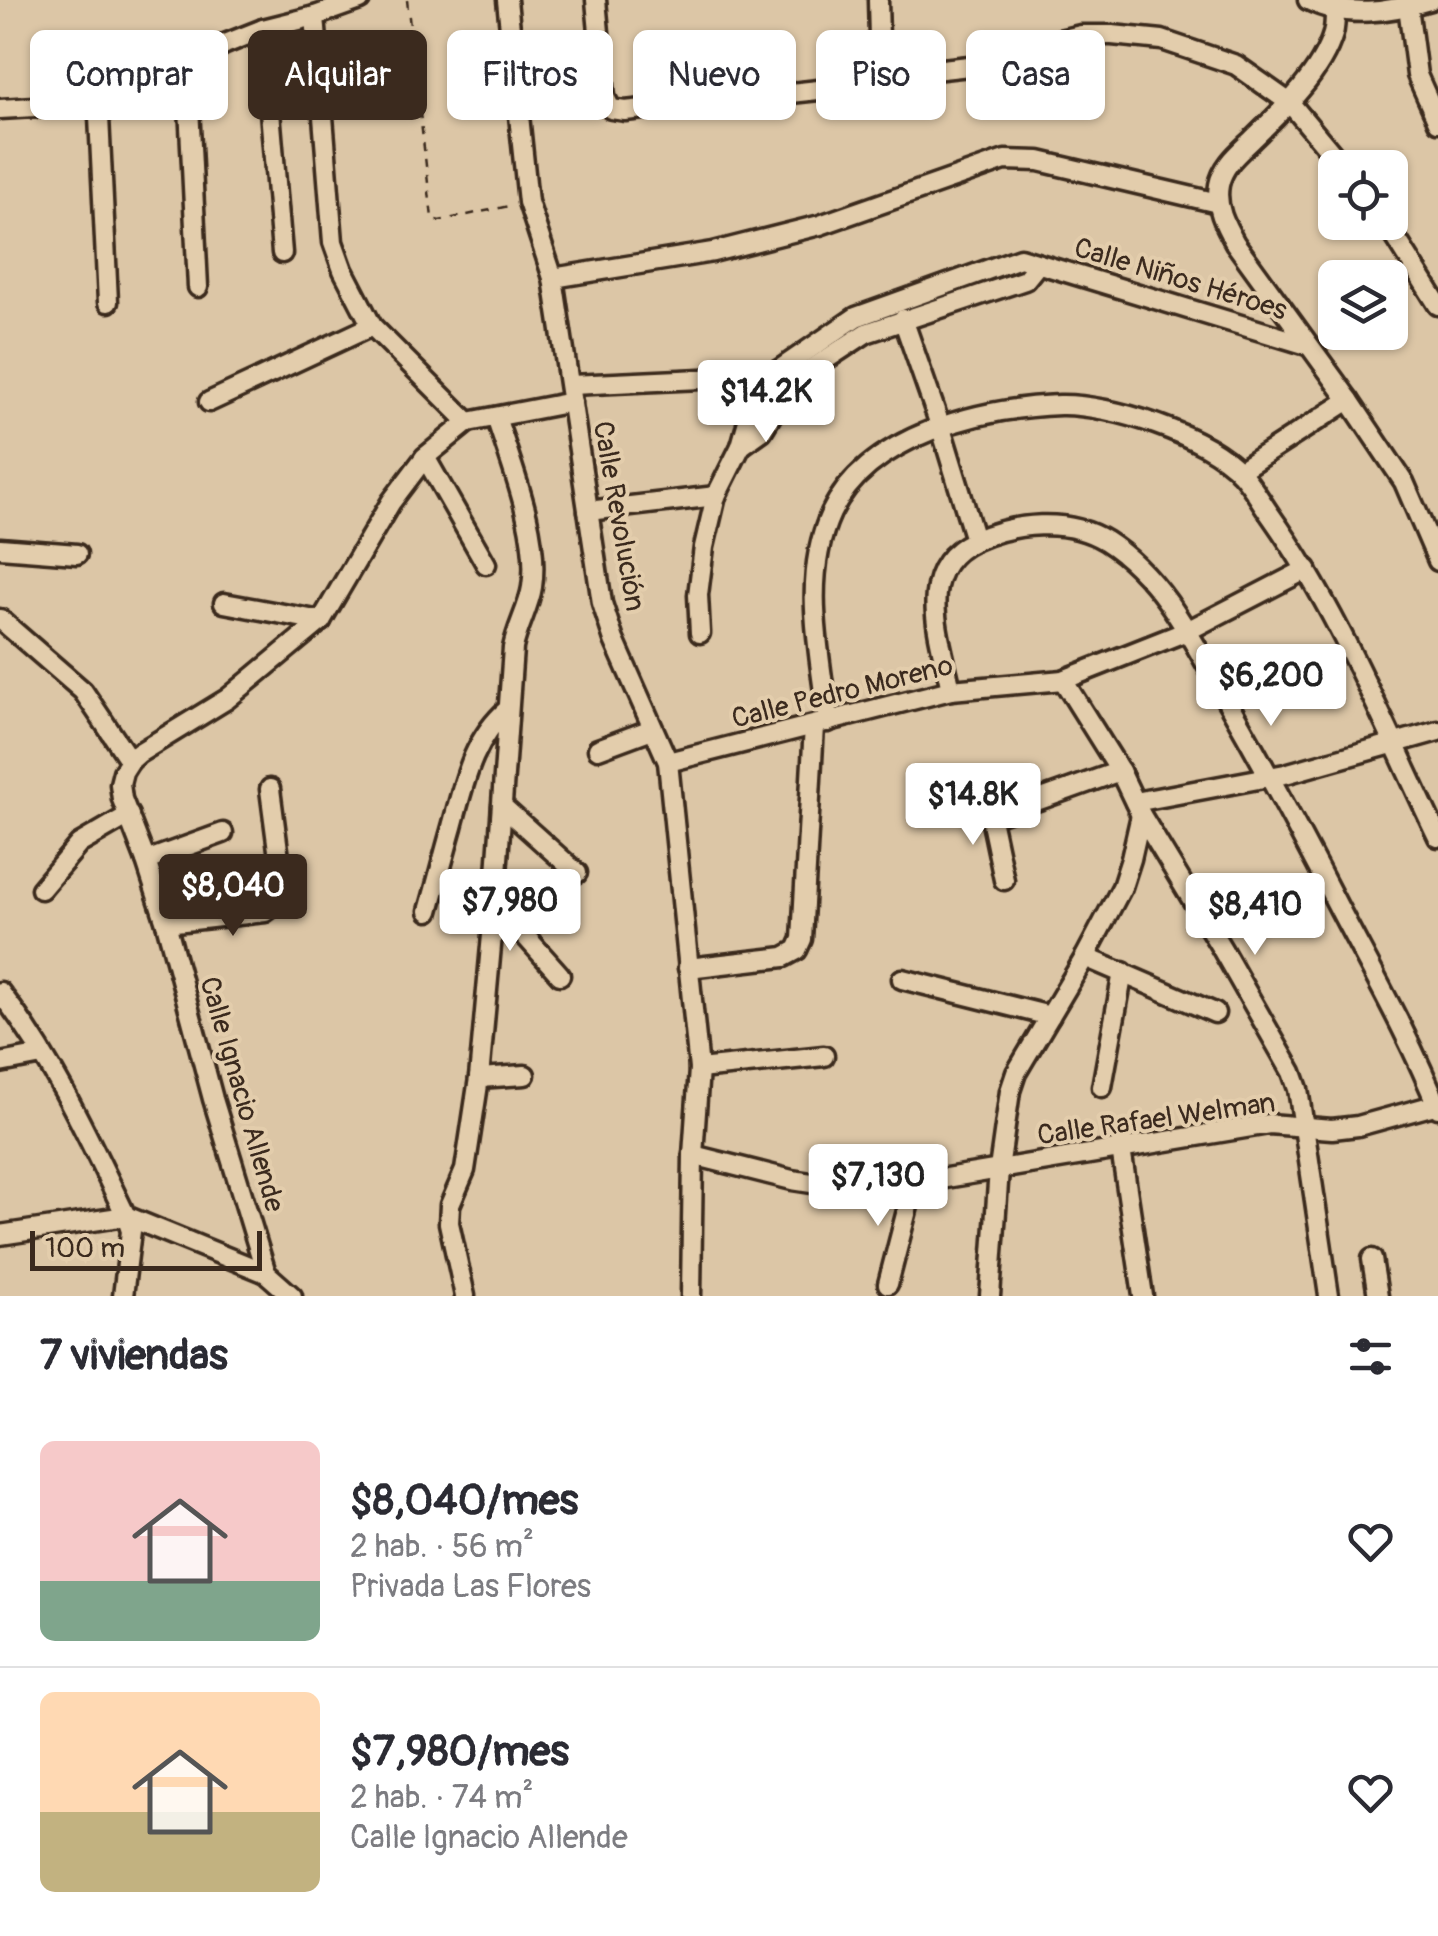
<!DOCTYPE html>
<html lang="es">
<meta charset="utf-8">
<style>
body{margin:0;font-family:Pangolin,sans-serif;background:#f2f2f3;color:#2b2b33;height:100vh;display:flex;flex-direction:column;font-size:38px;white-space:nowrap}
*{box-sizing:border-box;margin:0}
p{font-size:32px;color:#7c7c81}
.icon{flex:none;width:55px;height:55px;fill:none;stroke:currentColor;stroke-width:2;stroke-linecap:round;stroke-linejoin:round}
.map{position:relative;height:1296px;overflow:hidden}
.panel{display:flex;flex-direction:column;background:#fff;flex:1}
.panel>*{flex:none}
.guide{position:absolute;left:30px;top:30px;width:1380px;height:90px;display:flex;gap:20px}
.fabs{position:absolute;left:1318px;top:150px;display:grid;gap:20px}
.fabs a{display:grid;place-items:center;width:90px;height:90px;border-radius:15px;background:#fff;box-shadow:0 2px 8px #0004;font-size:50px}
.scale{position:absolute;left:30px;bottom:25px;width:232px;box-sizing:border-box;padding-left:10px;border:5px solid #3b2a1e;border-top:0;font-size:28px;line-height:35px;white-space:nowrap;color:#3b2a1e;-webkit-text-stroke:8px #e3cdac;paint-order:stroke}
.price{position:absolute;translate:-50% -85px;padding:0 22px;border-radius:10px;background:#fff;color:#222;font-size:32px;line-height:65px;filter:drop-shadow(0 2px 5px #0008)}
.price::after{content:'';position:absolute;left:50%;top:60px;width:30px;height:22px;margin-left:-15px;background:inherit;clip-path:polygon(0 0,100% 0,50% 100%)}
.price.active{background:#3b2a1e;color:#fff}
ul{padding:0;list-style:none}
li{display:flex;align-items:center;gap:30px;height:250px;padding:0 40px}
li+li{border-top:2px solid #e1e1e2}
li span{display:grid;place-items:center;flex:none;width:280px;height:200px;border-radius:15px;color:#555}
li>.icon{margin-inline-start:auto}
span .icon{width:120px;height:120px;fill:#fffc;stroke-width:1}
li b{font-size:42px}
h2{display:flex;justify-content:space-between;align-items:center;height:120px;padding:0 40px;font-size:42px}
.tag{padding:0 35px;border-radius:15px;background:#fff;box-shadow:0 2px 8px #0004;font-size:35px;line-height:90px}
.tag.active{background:#3b2a1e;color:#fff}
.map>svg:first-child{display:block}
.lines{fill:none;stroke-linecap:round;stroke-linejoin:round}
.minor-casing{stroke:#3b2a1e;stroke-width:25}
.path{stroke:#3b2a1e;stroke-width:2.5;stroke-dasharray:8 8;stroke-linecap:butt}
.minor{stroke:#e3cdac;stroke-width:18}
.labels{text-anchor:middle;stroke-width:8;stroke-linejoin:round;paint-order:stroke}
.street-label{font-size:28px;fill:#3b2a1e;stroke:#e3cdac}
</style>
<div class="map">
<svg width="1438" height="1296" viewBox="0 0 1438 1296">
<rect width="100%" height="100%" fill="#dcc6a6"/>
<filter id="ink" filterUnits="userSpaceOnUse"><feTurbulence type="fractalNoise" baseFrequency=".01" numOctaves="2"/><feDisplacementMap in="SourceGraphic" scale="20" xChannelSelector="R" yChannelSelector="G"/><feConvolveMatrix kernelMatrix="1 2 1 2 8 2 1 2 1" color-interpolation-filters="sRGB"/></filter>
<g filter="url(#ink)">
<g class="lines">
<!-- minor casing -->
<g class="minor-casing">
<g id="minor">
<path d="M507,0L528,202L553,278L602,603L614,640L668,762L699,1069L693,1155L691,1296"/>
<path d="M596,0L605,97L611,109L625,111L846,87L880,76L996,63L1051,42L1081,35H1112L1162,40L1236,65L1290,103L1344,168"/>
<path d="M878,0L880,76"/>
<path d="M1308,0C1346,19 1390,12 1430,0"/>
<path d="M1408,6L1417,75L1438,122"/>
<path d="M1335,11C1335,18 1335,27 1333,34C1322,72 1283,110 1255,137C1240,152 1223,164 1219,185C1215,207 1225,225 1235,243L1349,400L1404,482L1438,561"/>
<path d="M315,16L333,242L343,270L372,326L468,422"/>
<path d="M263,29L282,253"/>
<path d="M187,66L198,287"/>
<path d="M98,96L108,302"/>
<path d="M0,109L52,106L140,85L162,78L225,44L263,29L315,16L360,0"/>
<path d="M1386,222L1438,305"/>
<path d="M553,278L713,252L820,225L1005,160L1039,161L1218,203"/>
<path d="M903,319L940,425L975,540"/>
<path d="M571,385L723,378L776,372"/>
<path d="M209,402L372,326"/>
<path d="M468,422L572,402"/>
<path d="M741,446L762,431L790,385L801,376L866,333L1025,280L1038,264"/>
<path d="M425,457L486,564"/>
<path d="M1239,471L1349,400"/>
<path d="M588,511L716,496"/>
<path d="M0,548L77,554"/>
<path d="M224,603L321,621"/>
<path d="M0,619L83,691L130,761"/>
<path d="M700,633L698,595L704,547L716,496L741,446L748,421L776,372L856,317L1020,258L1307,345"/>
<path d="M1063,680L1120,771L1141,815L1222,949L1292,1072L1298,1089L1304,1127L1329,1296"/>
<path d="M951,690C941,638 912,570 974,541C1013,523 1068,517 1106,541C1164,578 1195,645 1228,703C1267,771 1304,840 1340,910C1374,975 1411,1040 1438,1108"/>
<path d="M828,722C820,654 801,578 831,513C868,435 981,408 1060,405C1110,404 1207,435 1241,473C1252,485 1261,502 1271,516C1341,615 1385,728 1438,837"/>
<path d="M598,749L652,729"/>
<path d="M668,762L951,690L1063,680L1187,631L1307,569"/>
<path d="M1135,802L1285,774L1438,731"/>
<path d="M502,806L577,873"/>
<path d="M146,861L223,833"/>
<path d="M1004,880L992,823L994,816L1120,771"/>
<path d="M41,889L79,844L129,815"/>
<path d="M495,902L560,975"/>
<path d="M429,911C437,883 444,855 452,827C464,783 472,740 508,709"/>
<path d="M166,923L265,912L277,903L283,888L270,789"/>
<path d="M1085,957L1215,1013"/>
<path d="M688,968L784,957L797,950L802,939L814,726"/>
<path d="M902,979L1050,1016"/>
<path d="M0,992C53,1060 89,1139 126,1216L131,1231L123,1296"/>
<path d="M0,1063L42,1055"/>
<path d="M699,1069L824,1056"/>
<path d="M479,1078L525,1075"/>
<path d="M1102,1087L1123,972"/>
<path d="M1121,1149L1143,1296"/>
<path d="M693,1155L792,1180L870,1192L913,1187L934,1180L1269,1124L1332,1129L1358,1126L1438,1104"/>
<path d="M0,1235L126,1216L266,1273L292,1296"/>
<path d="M1372,1259L1378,1296"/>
<path d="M266,1273L213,1099L166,923L146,861L122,799L120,784L123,772L130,761L139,753L227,699L321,621L391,502L425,457L468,422"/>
<path d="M888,1284L913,1187"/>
<path d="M465,1296L449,1223L450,1205L465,1170L479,1078L495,902L513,648C517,627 529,607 532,587C540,535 512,467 496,417"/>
<path d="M990,1296L999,1169L1010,1091L1016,1073L1085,957L1122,887L1131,859L1141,815"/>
</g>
</g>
<!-- path -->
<path class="path" d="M407,0L432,218L439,221L509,206"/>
<!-- minor -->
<use href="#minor" class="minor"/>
</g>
</g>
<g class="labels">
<!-- street labels -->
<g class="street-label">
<text transform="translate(1181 278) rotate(17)" y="10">Calle Niños Héroes</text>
<text transform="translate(620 516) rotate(80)" y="10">Calle Revolución</text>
<text transform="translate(842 691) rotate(-14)" y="10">Calle Pedro Moreno</text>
<text transform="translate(243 1094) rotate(74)" y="10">Calle Ignacio Allende</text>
<text transform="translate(1156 1118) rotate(-8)" y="10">Calle Rafael Welman</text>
</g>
</g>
</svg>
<div class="fabs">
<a><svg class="icon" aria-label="locate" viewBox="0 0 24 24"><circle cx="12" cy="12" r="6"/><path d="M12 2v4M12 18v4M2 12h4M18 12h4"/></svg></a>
<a><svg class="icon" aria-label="layers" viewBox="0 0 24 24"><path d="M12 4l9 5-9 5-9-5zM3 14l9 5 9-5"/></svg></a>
</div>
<div class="scale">100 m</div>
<b class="price" style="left:766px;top:445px">$14.2K</b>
<b class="price" style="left:1271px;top:729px">$6,200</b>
<b class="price" style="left:973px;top:848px">$14.8K</b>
<b class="price active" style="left:233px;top:939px">$8,040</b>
<b class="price" style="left:510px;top:954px">$7,980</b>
<b class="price" style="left:1255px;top:958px">$8,410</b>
<b class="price" style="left:878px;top:1229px">$7,130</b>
<div class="guide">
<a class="tag">Comprar</a>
<a class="tag active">Alquilar</a>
<a class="tag">Filtros</a>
<a class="tag">Nuevo</a>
<a class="tag">Piso</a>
<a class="tag">Casa</a>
</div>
</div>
<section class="panel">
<h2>7 viviendas<svg class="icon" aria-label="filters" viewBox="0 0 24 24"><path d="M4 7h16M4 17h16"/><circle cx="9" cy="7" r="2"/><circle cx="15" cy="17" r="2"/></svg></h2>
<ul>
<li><span style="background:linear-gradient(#f6c9c9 70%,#7fa58c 0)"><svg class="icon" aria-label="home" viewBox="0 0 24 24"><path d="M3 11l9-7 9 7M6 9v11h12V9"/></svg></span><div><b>$8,040/mes</b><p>2 hab. · 56 m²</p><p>Privada Las Flores</p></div><svg class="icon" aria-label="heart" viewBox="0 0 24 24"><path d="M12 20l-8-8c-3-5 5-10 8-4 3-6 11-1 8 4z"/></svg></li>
<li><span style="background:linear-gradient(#ffd9b3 60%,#c2b280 0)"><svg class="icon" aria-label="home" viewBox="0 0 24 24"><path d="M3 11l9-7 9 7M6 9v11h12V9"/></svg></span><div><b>$7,980/mes</b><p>2 hab. · 74 m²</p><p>Calle Ignacio Allende</p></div><svg class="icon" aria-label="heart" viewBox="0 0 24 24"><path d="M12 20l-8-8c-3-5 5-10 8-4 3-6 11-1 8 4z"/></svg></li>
</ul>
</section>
